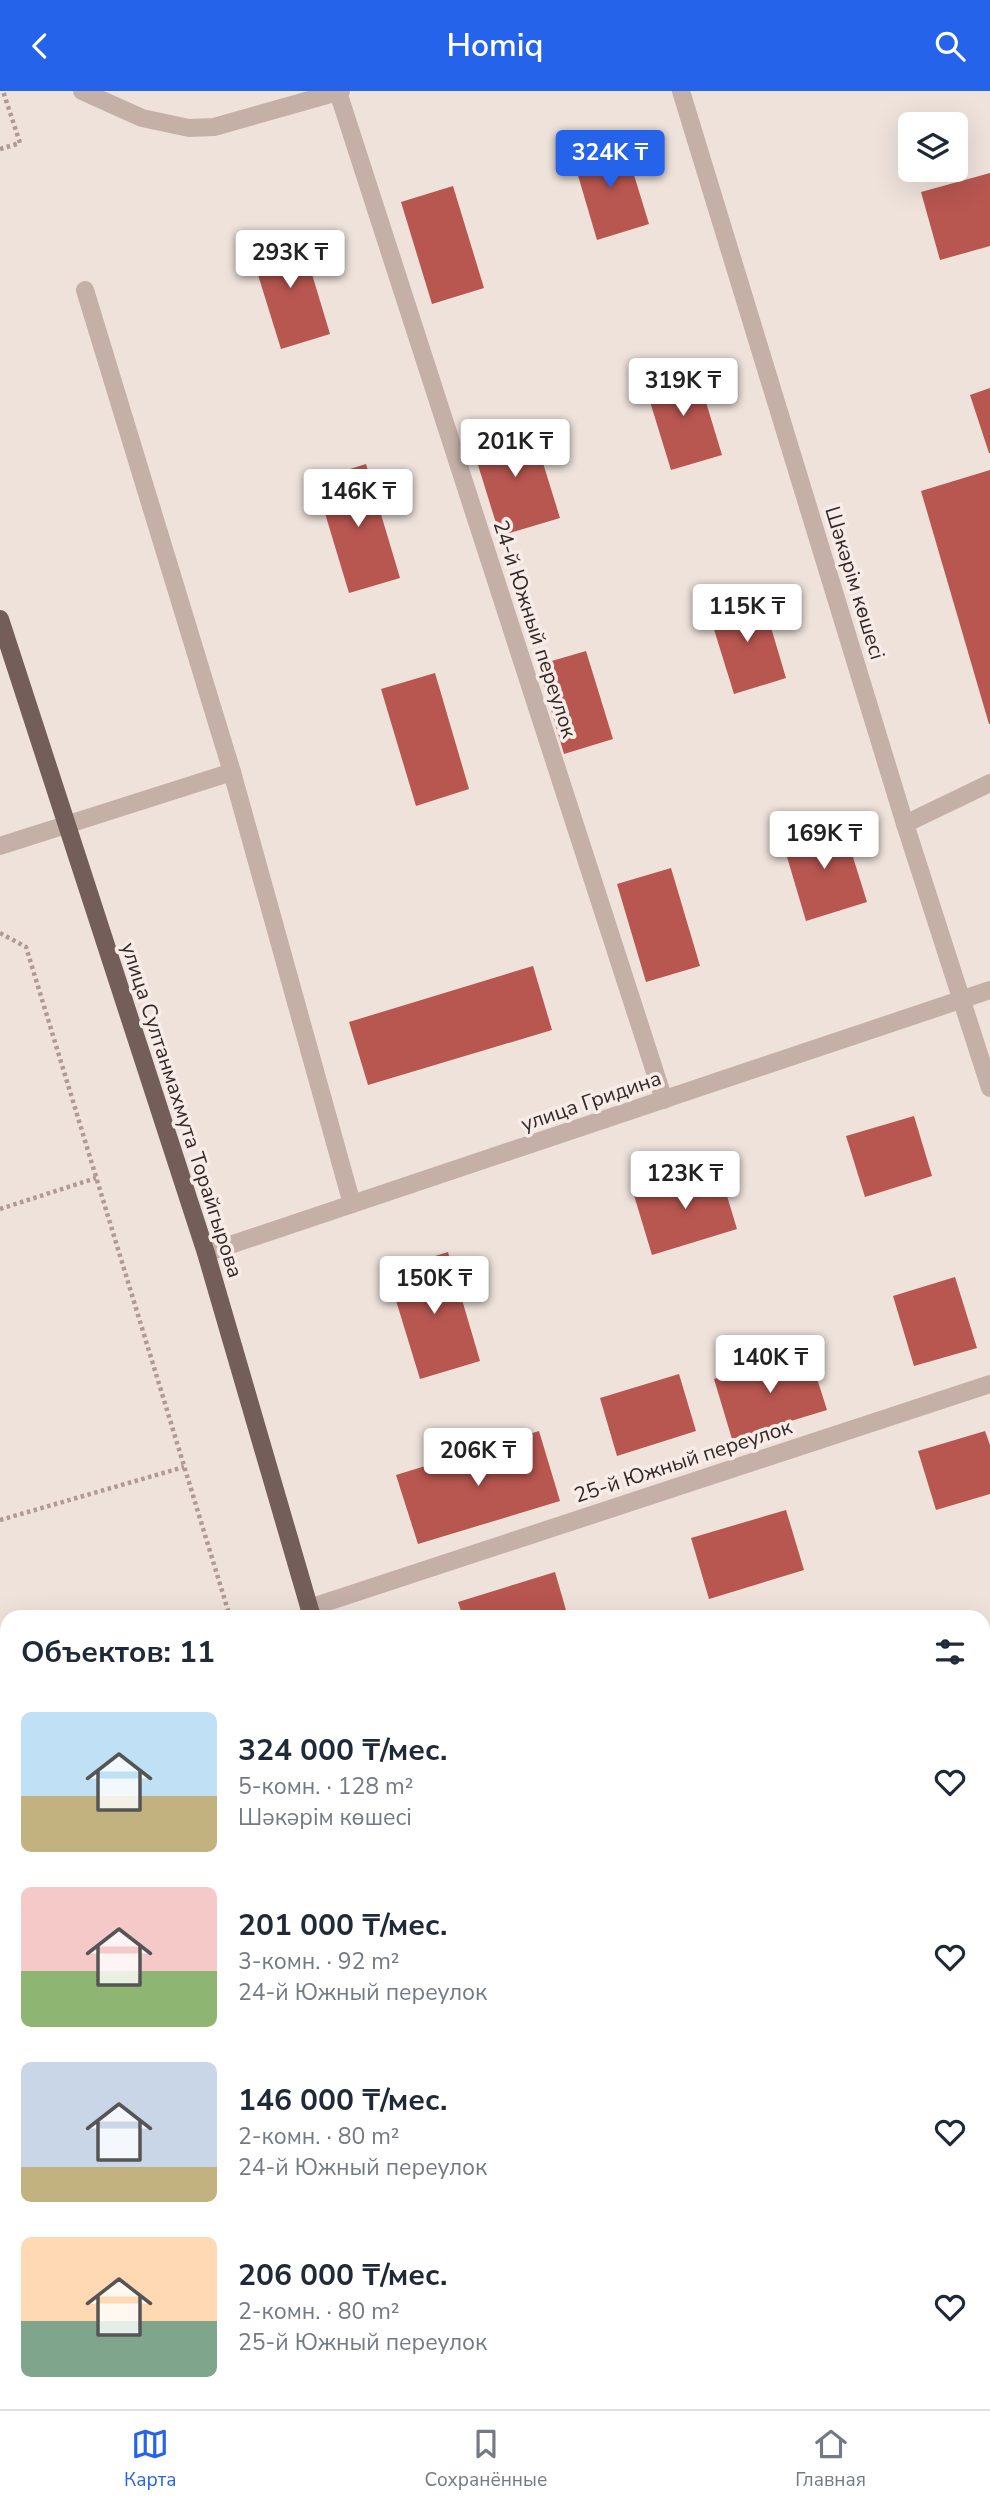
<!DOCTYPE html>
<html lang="ru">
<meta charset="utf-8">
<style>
body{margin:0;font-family:"Nunito Sans",sans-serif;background:#f2f2f3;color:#1f2937;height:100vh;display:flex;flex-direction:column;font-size:26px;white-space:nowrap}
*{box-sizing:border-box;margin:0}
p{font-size:23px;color:#747a83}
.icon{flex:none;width:38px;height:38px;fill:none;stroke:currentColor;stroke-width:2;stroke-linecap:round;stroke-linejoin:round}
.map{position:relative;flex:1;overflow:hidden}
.details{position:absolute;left:0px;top:1519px;width:990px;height:800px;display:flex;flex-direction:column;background:#fff;border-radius:21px 21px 0 0;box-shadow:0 7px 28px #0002}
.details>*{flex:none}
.controls{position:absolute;left:898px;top:21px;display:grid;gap:14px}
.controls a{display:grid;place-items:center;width:70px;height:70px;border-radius:10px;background:#fff;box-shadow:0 7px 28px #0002;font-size:35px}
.price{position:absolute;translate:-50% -60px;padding:0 16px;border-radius:7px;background:#fff;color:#222;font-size:23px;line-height:46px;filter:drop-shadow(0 2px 4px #0008)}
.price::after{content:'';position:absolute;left:50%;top:42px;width:21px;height:16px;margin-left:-10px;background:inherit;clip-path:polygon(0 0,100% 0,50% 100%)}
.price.current{background:#2563eb;color:#fff}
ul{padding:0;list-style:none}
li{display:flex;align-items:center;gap:21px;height:175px;padding:0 21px}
li span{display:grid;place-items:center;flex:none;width:196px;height:140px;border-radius:10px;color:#555}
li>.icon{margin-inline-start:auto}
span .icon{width:84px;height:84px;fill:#fffc;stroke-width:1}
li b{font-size:30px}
h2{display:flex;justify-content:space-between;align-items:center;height:84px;padding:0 21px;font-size:30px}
header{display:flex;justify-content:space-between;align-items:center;height:91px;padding:0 21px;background:#2563eb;color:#fff;font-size:32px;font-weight:600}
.tabs{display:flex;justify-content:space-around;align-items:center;height:98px;border-top:2px solid #e0e1e3;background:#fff;font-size:19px;color:#747a83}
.tabs a{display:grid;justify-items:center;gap:4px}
.tabs .current{color:#2563eb}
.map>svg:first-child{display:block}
.building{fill:#b85650}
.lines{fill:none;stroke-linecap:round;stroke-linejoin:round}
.path{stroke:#b09a93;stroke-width:4.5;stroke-dasharray:3.5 3.5;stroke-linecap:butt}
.minor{stroke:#c5b0a8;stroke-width:18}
.major{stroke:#735e5a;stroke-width:18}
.labels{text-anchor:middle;stroke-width:7;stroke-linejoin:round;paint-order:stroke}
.street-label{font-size:21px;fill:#332928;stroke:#f7ece7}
</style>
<header><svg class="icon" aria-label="back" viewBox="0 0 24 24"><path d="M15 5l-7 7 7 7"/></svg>Homiq<svg class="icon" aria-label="search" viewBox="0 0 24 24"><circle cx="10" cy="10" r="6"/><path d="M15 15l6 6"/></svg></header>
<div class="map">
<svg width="990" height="2318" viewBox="0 0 990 2318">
<rect width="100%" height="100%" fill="#eee2db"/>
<!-- building -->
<g class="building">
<path d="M623,48L649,133L597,149L572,64Z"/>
<path d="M990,82V155L940,169L921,101Z"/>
<path d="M453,95L484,197L432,213L401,111Z"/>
<path d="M299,140L330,243L281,258L249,155Z"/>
<path d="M695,275L722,364L671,379L644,291Z"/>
<path d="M990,297V362H989L970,304Z"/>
<path d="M530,330L560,427L500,445L470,348Z"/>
<path d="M366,373L400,487L349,502L315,389Z"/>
<path d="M990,379V633H989L921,400Z"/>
<path d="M761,503L786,587L734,603L708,519Z"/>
<path d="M586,560L613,648L564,663L538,574Z"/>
<path d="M435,582L469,698L416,715L381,598Z"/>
<path d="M842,731L867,811L806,830L782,749Z"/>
<path d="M671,777L700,875L646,891L617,793Z"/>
<path d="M533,875L552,939L368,994L349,931Z"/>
<path d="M914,1025L932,1085L865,1106L846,1045Z"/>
<path d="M718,1075L737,1138L652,1164L633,1101Z"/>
<path d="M448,1161L480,1270L420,1288L387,1180Z"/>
<path d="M955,1186L977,1257L914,1275L893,1205Z"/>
<path d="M808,1259L827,1319L732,1348L714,1288Z"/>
<path d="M679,1283L696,1340L617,1365L600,1307Z"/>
<path d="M539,1340L560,1410L418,1453L396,1384Z"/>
<path d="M985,1340L990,1354V1403L936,1419L918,1360Z"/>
<path d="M786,1419L804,1479L709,1508L691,1447Z"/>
<path d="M555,1481L568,1526H463L458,1511Z"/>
<path d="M990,1890V1981L984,1983V1892Z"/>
<path d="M990,2111V2166L984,2168V2113Z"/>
<path d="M311,2312H405L407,2318H306L304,2314Z"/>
</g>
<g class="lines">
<!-- path -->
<g class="path">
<path d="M0,58L20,52L3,0"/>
<path d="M0,842L26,856L230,1526"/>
<path d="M0,1118L96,1087"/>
<path d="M0,1429L184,1376"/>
<path d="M0,1800L7,1798"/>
</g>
<!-- minor -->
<g class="minor">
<path d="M82,0L142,27L189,37L214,36L341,0"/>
<path d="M681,0L905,733L990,997"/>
<path d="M338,1L664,1009"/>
<path d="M85,199L232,681L352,1113"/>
<path d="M905,733L990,692"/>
<path d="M0,755L232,681"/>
<path d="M206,1162L990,899"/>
<path d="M309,1517L990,1293"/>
<path d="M984,1653L990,1651"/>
<path d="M984,2040L990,2038"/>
<path d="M13,2318L33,2312"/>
</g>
<!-- major -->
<g class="major">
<path d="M0,528L206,1162L312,1526"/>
<path d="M544,2312L546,2318"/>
</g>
</g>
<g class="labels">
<!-- street labels -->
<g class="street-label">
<text transform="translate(855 492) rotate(73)" y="7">Шәкәрім көшесі</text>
<text transform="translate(535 538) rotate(72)" y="7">24-й Южный переулок</text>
<text transform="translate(591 1010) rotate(-19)" y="7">улица Гридина</text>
<text transform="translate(182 1019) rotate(72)" y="7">улица Султанмахмута Торайгырова</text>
<text transform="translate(683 1370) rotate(-18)" y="7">25-й Южный переулок</text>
</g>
</g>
</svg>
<div class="controls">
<a><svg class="icon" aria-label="layers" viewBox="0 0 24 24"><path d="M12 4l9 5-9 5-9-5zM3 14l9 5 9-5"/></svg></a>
</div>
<b class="price current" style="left:610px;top:99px">324K ₸</b>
<b class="price" style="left:290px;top:199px">293K ₸</b>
<b class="price" style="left:683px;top:327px">319K ₸</b>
<b class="price" style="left:515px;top:388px">201K ₸</b>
<b class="price" style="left:358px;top:438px">146K ₸</b>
<b class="price" style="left:747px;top:553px">115K ₸</b>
<b class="price" style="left:824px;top:780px">169K ₸</b>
<b class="price" style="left:685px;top:1120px">123K ₸</b>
<b class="price" style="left:434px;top:1225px">150K ₸</b>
<b class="price" style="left:770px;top:1304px">140K ₸</b>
<b class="price" style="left:478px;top:1397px">206K ₸</b>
<section class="details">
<h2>Объектов: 11<svg class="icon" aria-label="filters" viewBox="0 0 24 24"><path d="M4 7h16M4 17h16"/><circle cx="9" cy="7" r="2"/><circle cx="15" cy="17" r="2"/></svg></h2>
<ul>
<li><span style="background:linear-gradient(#bfe0f5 60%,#c2b280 0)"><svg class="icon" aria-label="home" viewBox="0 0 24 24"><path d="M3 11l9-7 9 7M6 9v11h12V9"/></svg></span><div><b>324 000 ₸/мес.</b><p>5-комн. · 128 m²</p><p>Шәкәрім көшесі</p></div><svg class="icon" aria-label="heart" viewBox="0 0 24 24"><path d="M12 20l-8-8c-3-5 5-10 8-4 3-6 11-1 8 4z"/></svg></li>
<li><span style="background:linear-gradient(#f6c9c9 60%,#8fb573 0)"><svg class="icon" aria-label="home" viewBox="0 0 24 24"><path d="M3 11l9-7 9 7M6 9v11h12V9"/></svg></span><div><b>201 000 ₸/мес.</b><p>3-комн. · 92 m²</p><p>24-й Южный переулок</p></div><svg class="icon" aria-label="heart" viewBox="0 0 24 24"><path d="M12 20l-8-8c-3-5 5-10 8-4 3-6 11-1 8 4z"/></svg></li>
<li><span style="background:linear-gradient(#c9d6e8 75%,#c2b280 0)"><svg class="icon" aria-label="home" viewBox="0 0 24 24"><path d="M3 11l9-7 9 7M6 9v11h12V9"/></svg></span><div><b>146 000 ₸/мес.</b><p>2-комн. · 80 m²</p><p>24-й Южный переулок</p></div><svg class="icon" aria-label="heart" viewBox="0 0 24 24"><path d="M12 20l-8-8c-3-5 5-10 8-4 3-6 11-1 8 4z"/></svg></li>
<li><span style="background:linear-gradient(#ffd9b3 60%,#7fa58c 0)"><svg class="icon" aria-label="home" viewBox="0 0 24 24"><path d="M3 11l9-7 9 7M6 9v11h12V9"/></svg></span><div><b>206 000 ₸/мес.</b><p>2-комн. · 80 m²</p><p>25-й Южный переулок</p></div><svg class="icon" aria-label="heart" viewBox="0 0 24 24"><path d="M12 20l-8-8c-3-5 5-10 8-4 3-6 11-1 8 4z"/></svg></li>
</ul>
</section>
</div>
<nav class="tabs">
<a class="current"><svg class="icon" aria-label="map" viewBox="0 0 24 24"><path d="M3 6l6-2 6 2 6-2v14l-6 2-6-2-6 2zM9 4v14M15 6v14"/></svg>Карта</a>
<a><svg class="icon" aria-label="saved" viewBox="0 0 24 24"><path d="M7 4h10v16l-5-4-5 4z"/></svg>Сохранённые</a>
<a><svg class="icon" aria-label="home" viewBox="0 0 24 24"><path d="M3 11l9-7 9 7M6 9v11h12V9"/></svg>Главная</a>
</nav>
